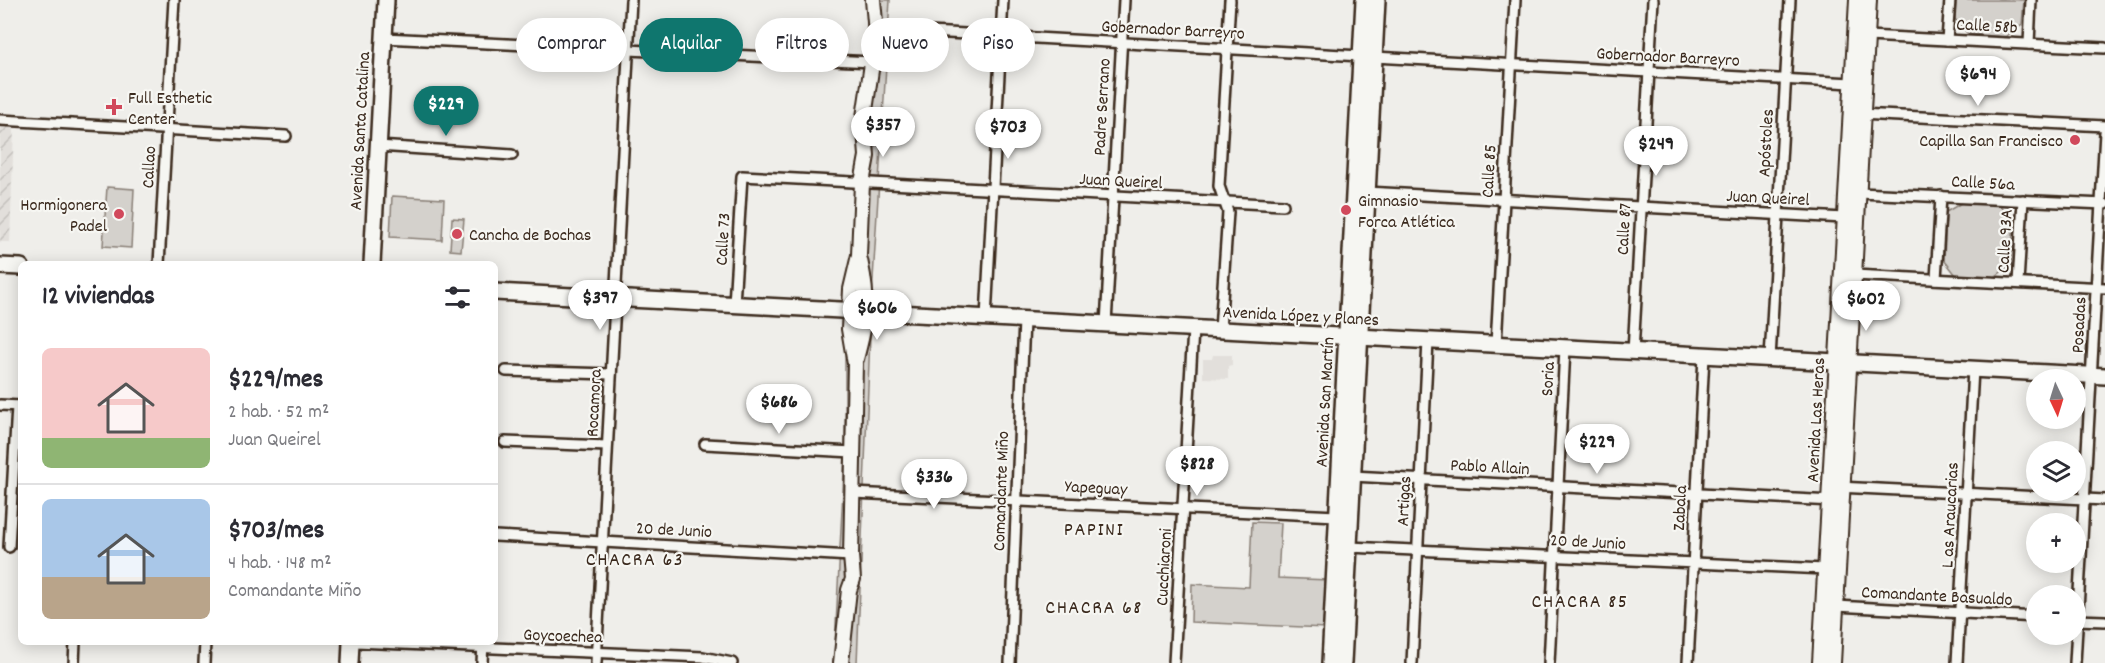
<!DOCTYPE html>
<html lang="es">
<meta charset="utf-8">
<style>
body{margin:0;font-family:Dekko,sans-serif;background:#f2f2f3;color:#2b2b33;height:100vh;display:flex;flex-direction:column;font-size:22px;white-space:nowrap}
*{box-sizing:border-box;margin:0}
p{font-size:20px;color:#7c7c81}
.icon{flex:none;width:33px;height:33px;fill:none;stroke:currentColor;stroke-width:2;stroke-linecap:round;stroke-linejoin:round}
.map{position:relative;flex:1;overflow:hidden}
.details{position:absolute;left:18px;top:261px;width:480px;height:384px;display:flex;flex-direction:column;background:#fff;border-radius:9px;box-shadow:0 3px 15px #0003}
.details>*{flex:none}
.guide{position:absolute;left:516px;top:18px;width:570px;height:54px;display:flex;gap:12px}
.needle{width:39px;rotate:176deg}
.tools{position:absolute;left:2026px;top:369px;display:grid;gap:12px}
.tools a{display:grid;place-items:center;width:60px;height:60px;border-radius:50%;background:#fff;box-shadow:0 3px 15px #0003;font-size:30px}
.price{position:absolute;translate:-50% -51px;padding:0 14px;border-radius:21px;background:#fff;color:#222;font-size:20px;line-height:39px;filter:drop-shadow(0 2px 3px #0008)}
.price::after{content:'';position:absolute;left:50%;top:36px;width:18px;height:14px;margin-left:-9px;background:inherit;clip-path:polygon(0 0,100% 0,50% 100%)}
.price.current{background:#0f766e;color:#fff}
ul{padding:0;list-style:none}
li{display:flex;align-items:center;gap:18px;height:150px;padding:0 24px}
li+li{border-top:2px solid #e1e1e2}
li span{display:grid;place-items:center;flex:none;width:168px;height:120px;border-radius:9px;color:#555}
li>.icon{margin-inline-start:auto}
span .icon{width:72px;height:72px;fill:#fffc;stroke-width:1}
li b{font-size:26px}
h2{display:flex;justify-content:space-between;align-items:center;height:72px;padding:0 24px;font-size:26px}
.tag{padding:0 21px;border-radius:27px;background:#fff;box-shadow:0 3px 15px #0003;font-size:21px;line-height:54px}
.tag.current{background:#0f766e;color:#fff}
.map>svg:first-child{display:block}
.built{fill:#e2dfdb}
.industrial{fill:url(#industrial-furrows)}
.green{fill:#d4d1cc;stroke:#887e75;stroke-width:1.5}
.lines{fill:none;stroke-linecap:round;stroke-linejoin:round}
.minor-casing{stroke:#3b2a1e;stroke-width:14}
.secondary-casing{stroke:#3b2a1e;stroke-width:18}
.primary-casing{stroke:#3b2a1e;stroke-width:20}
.minor{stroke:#f6f6f2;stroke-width:9}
.secondary{stroke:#f6f6f2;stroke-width:14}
.primary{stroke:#f6f6f2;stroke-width:15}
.poi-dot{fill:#d1495b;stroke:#f6f6f2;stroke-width:2}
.labels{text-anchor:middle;stroke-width:4.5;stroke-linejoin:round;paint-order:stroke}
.street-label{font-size:18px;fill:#3b2a1e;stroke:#f6f6f2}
.poi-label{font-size:18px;fill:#3b2a1e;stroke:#f6f6f2;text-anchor:start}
.neighbourhood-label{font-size:20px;letter-spacing:1.5px;fill:#3b2a1e;stroke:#f6f6f2}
</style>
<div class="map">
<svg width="2105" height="663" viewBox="0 0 2105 663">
<defs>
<pattern id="industrial-furrows" width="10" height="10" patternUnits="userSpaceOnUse" patternTransform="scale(1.5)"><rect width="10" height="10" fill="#e2dfdb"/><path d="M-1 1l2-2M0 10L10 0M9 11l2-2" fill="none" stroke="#c3c0bc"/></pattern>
</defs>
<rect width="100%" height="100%" fill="#efeeea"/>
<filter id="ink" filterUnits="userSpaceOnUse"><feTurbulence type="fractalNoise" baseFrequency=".0167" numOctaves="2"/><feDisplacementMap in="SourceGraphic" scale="12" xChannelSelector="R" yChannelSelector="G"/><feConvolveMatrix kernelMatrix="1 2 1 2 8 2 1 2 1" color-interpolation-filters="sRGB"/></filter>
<g filter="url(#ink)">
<!-- built -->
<path class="built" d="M1213,355H1232V365L1228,366V379L1203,378V359H1212Z"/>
<!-- industrial -->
<path class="industrial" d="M0,127H14L10,242H0Z"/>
<!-- green -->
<g class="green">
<path d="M868,0H890L871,312L857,663H834L845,452V311L859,183Z"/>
<path d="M1956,0H2024L2022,25L2005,37L1968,34L1955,19Z"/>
<path d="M107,187L134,189L131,248L103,246Z"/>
<path d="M392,196L444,199L442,240L390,237Z"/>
<path d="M1963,202L1999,205L2014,220L2011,265L1993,278L1956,275L1944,260L1946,212Z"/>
<path d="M452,218L464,219L461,251L450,250Z"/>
<path d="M1252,522L1281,523L1278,578L1329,580L1326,628L1191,622L1192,584L1249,587Z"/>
</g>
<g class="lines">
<!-- minor casing -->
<g class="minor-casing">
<g id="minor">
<path d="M875,29L1361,56"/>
<path d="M1867,36L2105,48"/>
<path d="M384,38L872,62"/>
<path d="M1947,40L1950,0"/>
<path d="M2029,44L2031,0"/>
<path d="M1374,57L1852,83"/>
<path d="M1859,114L2105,126"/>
<path d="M0,120L286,136"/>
<path d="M378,146L512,155"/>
<path d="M1366,192L1844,218"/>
<path d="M1859,193L2105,204"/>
<path d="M159,264L174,0"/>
<path d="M1854,275L2105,288"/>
<path d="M1936,279L1941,196"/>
<path d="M2018,283L2023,200"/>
<path d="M734,304L742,176L1283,205"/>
<path d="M986,318L1003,0"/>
<path d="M1106,324L1124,0"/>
<path d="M1220,330L1228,212L1219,186L1230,0"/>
<path d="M1496,345L1515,0"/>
<path d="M1633,352L1653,0"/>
<path d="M1770,359L1790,0"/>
<path d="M506,371L611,374"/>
<path d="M0,405L21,406"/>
<path d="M505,442L607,446"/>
<path d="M705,444L853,452"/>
<path d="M1352,476L1833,501"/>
<path d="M1838,487L2105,500"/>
<path d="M853,493L1337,516"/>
<path d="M495,536L851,556"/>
<path d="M9,547L17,406"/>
<path d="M1349,547L1825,569"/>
<path d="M1836,606L2037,617"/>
<path d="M2076,620L2105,621"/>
<path d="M356,642L703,657L732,663"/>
<path d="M74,663L75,642"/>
<path d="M204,663L205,642"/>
<path d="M482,663L483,642"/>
<path d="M596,663L631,0"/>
<path d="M1010,663L1024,320"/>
<path d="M1174,663L1193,329"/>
<path d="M1412,663L1428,341"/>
<path d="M1549,663L1565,348"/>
<path d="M1688,663L1704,356"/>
<path d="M1957,663L1973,369"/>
<path d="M2075,663L2105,132"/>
</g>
</g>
<!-- secondary casing -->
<g class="secondary-casing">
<g id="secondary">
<path d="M873,0L877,44"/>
<path d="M856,359C867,319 869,302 860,260"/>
<path d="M841,663L849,590L853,579L851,556L855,364L849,329L850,310L851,289L859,255L862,183L867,156L864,117L873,57L872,45L875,36"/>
<path d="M1820,663L1857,0"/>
<path d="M1833,663L1869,0"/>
</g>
</g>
<!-- primary casing -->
<g class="primary-casing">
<g id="primary">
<path d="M372,264L386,0"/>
<path d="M0,266L21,267"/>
<path d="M495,292L2105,376"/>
<path d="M350,663L351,642"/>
<path d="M1330,663L1364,0"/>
<path d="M1343,663L1377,0"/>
</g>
</g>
<!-- minor -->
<use href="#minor" class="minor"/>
<!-- secondary -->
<use href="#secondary" class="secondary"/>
<!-- primary -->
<use href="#primary" class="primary"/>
</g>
</g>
<!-- markers -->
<g class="poi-dot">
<path d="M111 98h6v6h6v6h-6v6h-6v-6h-6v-6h6z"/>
<circle cx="2075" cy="140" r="6"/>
<circle cx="1346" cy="210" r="6"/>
<circle cx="119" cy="214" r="6"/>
<circle cx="457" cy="234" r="6"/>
</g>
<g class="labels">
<!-- street labels -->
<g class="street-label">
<text transform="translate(1987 25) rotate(3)" y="6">Calle 58b</text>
<text transform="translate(1173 29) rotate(3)" y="6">Gobernador Barreyro</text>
<text transform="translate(1668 56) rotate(3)" y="6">Gobernador Barreyro</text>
<text transform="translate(1101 107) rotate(-87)" y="6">Padre Serrano</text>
<text transform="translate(359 131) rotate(-87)" y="6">Avenida Santa Catalina</text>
<text transform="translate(1765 143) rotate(-87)" y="6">Apóstoles</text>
<text transform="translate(148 167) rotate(-87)" y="6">Callao</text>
<text transform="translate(1488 171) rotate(-87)" y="6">Calle 85</text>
<text transform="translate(1121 180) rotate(3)" y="6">Juan Queirel</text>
<text transform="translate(1983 182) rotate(3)" y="6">Calle 56a</text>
<text transform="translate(1768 197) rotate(3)" y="6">Juan Queirel</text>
<text transform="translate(1623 229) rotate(-87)" y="6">Calle 87</text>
<text transform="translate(722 239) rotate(-87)" y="6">Calle 73</text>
<text transform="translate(2004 241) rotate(-87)" y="6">Calle 93A</text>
<text transform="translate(1301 315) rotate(3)" y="6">Avenida López y Planes</text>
<text transform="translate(2078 325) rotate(-87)" y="6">Posadas</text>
<text transform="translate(1547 379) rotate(-87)" y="6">Soria</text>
<text transform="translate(1324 402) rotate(-87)" y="6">Avenida San Martín</text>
<text transform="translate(593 403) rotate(-87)" y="6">Rocamora</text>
<text transform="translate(1815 420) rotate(-87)" y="6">Avenida Las Heras</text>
<text transform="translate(1490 466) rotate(3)" y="6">Pablo Allain</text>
<text transform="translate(1096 487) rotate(3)" y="6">Yapeguay</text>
<text transform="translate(1000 491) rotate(-88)" y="6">Comandante Miño</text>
<text transform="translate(1403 501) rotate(-87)" y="6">Artigas</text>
<text transform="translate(1679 508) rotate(-87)" y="6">Zabala</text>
<text transform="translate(1949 515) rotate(-87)" y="6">L as Araucarias</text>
<text transform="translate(674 529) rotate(3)" y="6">20 de Junio</text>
<text transform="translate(1588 541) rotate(3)" y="6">20 de Junio</text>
<text transform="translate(1163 567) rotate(-87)" y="6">Cucchiaroni</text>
<text transform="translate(1937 595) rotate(3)" y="6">Comandante Basualdo</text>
<text transform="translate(563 635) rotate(2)" y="6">Goycoechea</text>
</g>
<!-- poi labels -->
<g class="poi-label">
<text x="128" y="103">Full Esthetic<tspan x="128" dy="21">Center</tspan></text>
<text x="2063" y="146" text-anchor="end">Capilla San Francisco</text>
<text x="1358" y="206">Gimnasio<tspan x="1358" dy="21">Forca Atlética</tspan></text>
<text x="107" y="210" text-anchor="end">Hormigonera<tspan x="107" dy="21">Padel</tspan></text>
<text x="469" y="240">Cancha de Bochas</text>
</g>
<!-- neighbourhood labels -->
<g class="neighbourhood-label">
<text x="1094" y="535">PAPINI</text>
<text x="635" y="565">CHACRA 63</text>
<text x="1580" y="607">CHACRA 85</text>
<text x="1094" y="613">CHACRA 68</text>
</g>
</g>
</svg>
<div class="tools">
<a><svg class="needle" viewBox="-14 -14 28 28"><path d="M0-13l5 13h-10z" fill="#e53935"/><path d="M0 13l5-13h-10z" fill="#7c7c81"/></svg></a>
<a><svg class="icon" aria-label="layers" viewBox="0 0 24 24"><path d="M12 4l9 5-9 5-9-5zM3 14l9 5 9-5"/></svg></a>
<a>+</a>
<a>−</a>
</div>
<b class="price" style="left:1978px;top:107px">$694</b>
<b class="price current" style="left:446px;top:137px">$229</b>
<b class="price" style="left:883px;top:158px">$357</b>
<b class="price" style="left:1008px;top:160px">$703</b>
<b class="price" style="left:1656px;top:177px">$249</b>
<b class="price" style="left:600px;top:331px">$397</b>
<b class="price" style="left:1866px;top:332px">$602</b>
<b class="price" style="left:877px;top:341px">$606</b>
<b class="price" style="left:779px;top:435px">$686</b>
<b class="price" style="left:1597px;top:475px">$229</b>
<b class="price" style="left:1197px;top:497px">$828</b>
<b class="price" style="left:934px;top:510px">$336</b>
<div class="guide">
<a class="tag">Comprar</a>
<a class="tag current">Alquilar</a>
<a class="tag">Filtros</a>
<a class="tag">Nuevo</a>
<a class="tag">Piso</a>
</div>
<section class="details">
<h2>12 viviendas<svg class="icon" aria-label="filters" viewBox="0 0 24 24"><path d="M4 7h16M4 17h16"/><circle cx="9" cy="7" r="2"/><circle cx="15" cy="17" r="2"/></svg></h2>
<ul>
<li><span style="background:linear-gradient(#f6c9c9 75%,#8fb573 0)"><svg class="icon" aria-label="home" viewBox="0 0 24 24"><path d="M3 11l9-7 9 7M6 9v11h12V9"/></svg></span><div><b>$229/mes</b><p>2 hab. · 52 m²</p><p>Juan Queirel</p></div></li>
<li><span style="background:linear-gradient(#a9c7e8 65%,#b9a48a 0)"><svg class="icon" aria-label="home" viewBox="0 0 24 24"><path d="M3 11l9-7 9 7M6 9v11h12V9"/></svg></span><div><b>$703/mes</b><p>4 hab. · 148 m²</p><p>Comandante Miño</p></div></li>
</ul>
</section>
</div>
